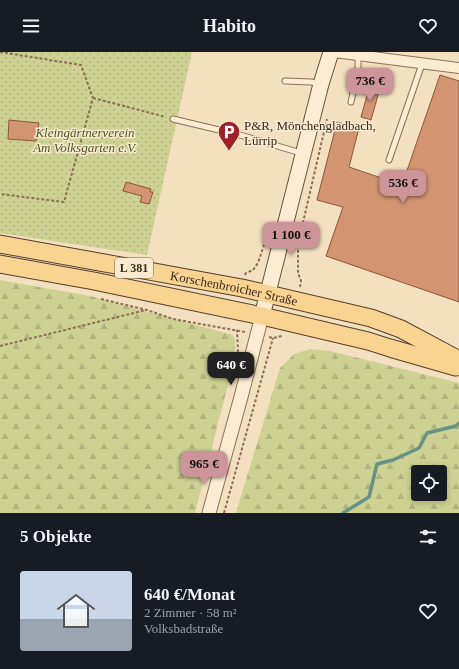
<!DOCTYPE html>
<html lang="de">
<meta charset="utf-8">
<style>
body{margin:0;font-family:Georgia,serif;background:#242831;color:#f1f3f6;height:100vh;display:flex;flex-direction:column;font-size:15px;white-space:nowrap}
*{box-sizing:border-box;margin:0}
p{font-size:13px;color:#9ea1a6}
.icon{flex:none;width:22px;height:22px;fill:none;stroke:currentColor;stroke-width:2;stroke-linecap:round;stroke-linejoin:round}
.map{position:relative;height:461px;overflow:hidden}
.drawer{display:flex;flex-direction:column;background:#171b24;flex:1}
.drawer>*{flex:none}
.tools{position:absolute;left:411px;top:413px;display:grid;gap:8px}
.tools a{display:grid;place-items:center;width:36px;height:36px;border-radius:4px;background:#171b24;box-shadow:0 2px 6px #0003;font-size:20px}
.price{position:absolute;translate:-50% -34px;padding:0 9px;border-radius:8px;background:#cd9499;color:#111;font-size:13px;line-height:26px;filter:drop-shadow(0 1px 2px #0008)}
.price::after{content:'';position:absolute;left:50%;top:24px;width:12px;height:9px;margin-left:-6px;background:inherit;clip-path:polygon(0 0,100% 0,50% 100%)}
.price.selected{background:#222;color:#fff}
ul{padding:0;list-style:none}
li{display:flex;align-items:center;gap:12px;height:100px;padding:0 20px}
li+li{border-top:1px solid #363941}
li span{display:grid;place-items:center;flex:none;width:112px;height:80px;border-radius:4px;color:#555}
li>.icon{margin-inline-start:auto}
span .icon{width:48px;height:48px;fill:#fffc;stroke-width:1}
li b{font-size:17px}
h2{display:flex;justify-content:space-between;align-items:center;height:48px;padding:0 20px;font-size:17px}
header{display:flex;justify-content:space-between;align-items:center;height:52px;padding:0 20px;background:#171b24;font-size:18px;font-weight:600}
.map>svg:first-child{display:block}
.grass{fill:url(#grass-dots)}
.forest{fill:url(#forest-firs);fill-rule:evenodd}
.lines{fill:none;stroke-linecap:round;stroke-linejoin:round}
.stream{stroke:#689285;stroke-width:3.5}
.building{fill:#d39471;stroke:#8d5639}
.service-casing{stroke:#8c6f55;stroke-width:7}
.minor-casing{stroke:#8c6f55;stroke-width:12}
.tertiary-casing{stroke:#8c6f55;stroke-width:15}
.secondary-casing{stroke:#6e5039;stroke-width:17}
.primary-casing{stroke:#593d2a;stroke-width:19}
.path{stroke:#8c6f55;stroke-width:2;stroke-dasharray:3 2;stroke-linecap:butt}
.service{stroke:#fcedd2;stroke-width:5}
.minor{stroke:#fcedd2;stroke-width:10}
.tertiary{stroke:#fcedd2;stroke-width:13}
.secondary{stroke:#fcedd2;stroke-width:15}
.primary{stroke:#f9d392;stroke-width:17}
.labels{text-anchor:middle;stroke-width:3;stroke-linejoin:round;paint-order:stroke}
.shield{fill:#f8eacf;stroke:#736251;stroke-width:1}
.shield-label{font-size:12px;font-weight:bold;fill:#3a281b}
.poi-label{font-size:13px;fill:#3a281b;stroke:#f8eacf;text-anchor:start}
.park-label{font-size:13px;font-style:italic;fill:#4d5820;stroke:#f8eacf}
.street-label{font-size:13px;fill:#3a281b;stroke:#f8eacf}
</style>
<header><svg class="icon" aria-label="menu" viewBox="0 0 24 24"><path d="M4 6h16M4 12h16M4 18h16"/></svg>Habito<svg class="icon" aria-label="heart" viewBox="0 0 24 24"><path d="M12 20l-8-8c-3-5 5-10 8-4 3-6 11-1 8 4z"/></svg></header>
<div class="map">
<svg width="459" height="461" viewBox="0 0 459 461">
<defs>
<pattern id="grass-dots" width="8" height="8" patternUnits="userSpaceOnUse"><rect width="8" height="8" fill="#cdd192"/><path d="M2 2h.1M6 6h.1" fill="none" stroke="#b1b37d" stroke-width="1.8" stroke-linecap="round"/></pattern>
<pattern id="forest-firs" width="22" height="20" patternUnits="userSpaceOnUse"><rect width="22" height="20" fill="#cdd192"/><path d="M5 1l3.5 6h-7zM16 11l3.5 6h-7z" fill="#b1b37d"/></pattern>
</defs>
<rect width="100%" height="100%" fill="#f2e0be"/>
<!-- grass -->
<path class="grass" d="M0,0H192L147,203L0,181Z"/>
<!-- forest -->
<g class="forest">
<path d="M0,228L90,244L233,283L235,288L234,309L195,461H0Z"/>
<path d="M310,297L330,299L459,331V461H236L280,316L294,302ZM418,420H440V442H418Z"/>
</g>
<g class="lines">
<!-- stream -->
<path class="stream" d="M343,461L369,445L377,412L393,408L419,396L427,381L456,374L459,371"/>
</g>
<!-- building -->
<g class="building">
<path d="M440,23L459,29V250L326,204L343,155L317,148L337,70L359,76L349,115L402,133Z"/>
<path d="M370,33L380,36L371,68L361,65Z"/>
<path d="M9,68L39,71L36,89L8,87Z"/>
<path d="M126,130L151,137L150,140H153L149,152L140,150L142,144L123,139Z"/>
</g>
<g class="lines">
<!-- service casing -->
<g class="service-casing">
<g id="service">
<path d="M285,29L311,30L320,32"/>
<path d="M351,50L358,17V4"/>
<path d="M173,67L240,83L301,101"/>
<path d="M389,108L422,12"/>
</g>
</g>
<!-- minor casing -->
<g class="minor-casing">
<path id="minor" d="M334,0L459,16"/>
</g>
<!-- tertiary casing -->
<g class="tertiary-casing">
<path id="tertiary" d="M209,461L241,345L262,264"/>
</g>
<!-- secondary casing -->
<g class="secondary-casing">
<path id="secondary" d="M262,264L321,32L331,0"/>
</g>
<!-- primary casing -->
<g class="primary-casing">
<g id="primary">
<path id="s1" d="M0,192L242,236L371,266L401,277L459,308"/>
<path d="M0,212L94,229L262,264L368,289L390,296L456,315"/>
</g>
</g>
<!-- path -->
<g class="path">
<path d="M0,0L81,13L93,46L64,150L0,142"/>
<path d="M93,46L166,65"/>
<path d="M245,223L246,221L253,218L258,211L269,178"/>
<path d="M300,235L301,229L298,221V192L327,67"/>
<path d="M101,247L147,258L173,267L245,280"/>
<path d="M269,285L273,286L282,284"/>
<path d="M0,294L146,258"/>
<path d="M235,315L238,298L237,278"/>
<path d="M224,461L273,286"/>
</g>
<!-- service -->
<use href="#service" class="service"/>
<!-- minor -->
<use href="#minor" class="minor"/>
<!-- tertiary -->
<use href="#tertiary" class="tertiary"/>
<!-- secondary -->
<use href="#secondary" class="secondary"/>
<!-- primary -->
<use href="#primary" class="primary"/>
</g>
<!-- icons -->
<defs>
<g id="parking-pin" transform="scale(1.15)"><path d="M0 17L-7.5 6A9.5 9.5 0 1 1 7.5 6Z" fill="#a02028" stroke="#f8eacf"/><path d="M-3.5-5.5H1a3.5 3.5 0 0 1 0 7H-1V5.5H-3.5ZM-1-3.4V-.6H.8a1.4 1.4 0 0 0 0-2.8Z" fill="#fff"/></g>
</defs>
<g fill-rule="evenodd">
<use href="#parking-pin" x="229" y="80"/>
</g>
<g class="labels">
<!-- shield labels -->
<rect class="shield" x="115" y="206" width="38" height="20" rx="3"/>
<g class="shield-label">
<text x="134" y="220">L 381</text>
</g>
<!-- poi labels -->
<g class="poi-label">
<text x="244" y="78">P&amp;R, Mönchengladbach,<tspan x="244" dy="15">Lürrip</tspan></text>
</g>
<!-- park labels -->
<g class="park-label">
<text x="85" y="85">Kleingärtnerverein<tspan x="85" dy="15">Am Volksgarten e.V.</tspan></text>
</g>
<!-- street labels -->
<g class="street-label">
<text dy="5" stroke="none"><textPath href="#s1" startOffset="238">Korschenbroicher Straße</textPath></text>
</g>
</g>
</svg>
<div class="tools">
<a><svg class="icon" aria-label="locate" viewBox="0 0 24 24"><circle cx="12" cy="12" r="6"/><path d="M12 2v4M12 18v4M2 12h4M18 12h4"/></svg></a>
</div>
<b class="price" style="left:370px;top:50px">736 €</b>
<b class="price" style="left:403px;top:152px">536 €</b>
<b class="price" style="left:291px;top:204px">1 100 €</b>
<b class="price selected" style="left:231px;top:334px">640 €</b>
<b class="price" style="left:204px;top:433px">965 €</b>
</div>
<section class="drawer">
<h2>5 Objekte<svg class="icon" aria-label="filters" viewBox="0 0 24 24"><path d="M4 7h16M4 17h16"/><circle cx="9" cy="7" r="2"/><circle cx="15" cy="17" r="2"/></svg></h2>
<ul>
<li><span style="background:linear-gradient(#c9d6e8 60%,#9aa5b1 0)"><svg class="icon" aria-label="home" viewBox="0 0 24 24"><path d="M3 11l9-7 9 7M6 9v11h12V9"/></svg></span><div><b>640 €/Monat</b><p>2 Zimmer · 58 m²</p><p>Volksbadstraße</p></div><svg class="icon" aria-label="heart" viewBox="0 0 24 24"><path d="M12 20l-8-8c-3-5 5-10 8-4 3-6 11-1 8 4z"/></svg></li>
</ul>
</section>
